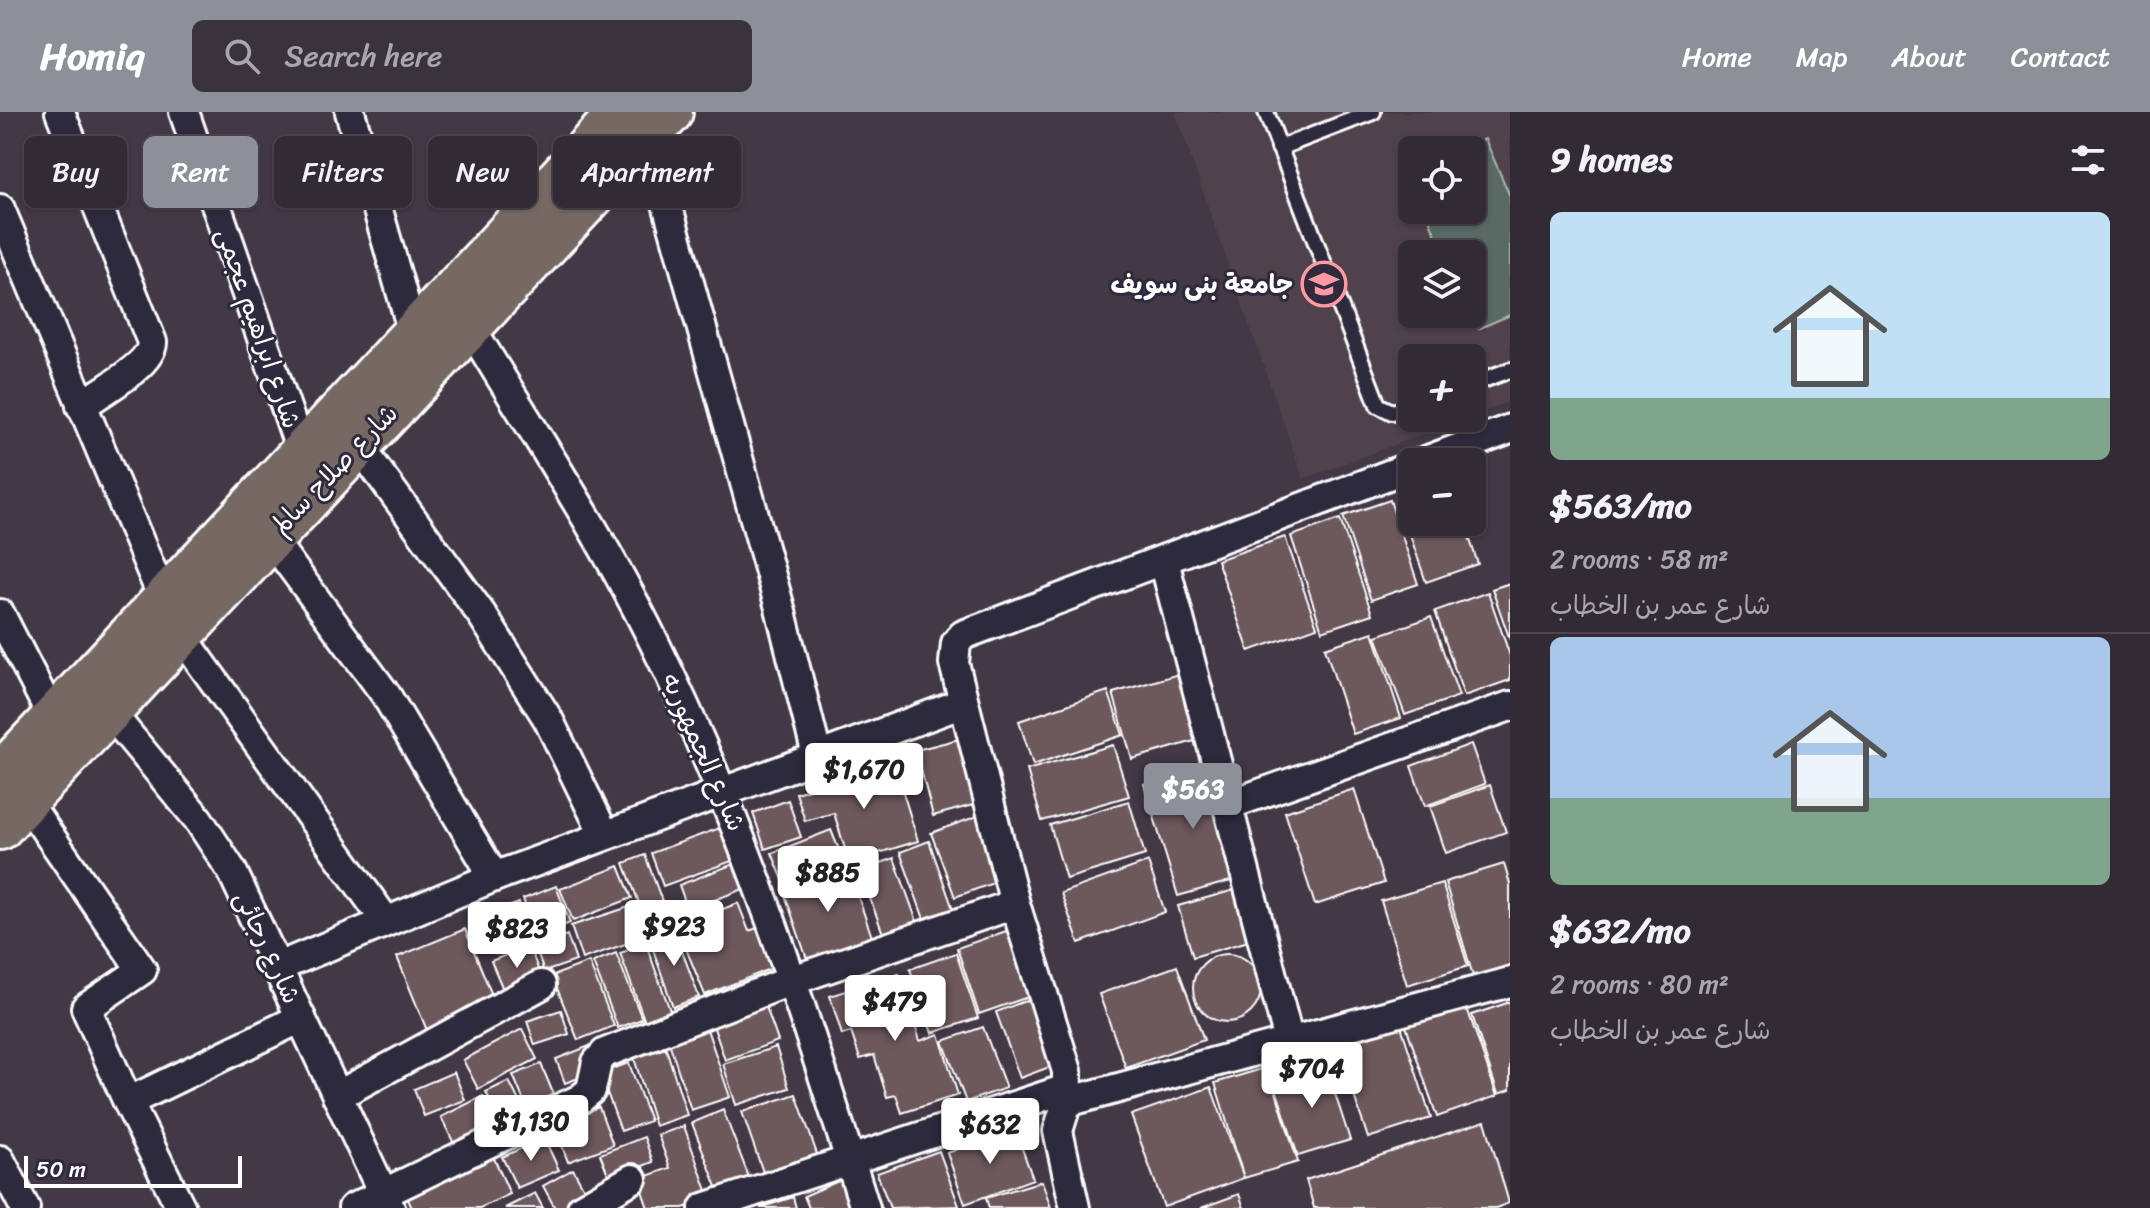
<!DOCTYPE html>
<meta charset="utf-8">
<style>
body{margin:0;font-family:Sriracha,"Playpen Sans Arabic",sans-serif;background:#3a323c;color:#f1f3f6;height:100vh;display:flex;flex-direction:column;font-size:30px;white-space:nowrap}
*{box-sizing:border-box;margin:0}
p{font-size:26px;color:#a8a7ac}
.icon{flex:none;width:44px;height:44px;fill:none;stroke:currentColor;stroke-width:2;stroke-linecap:round;stroke-linejoin:round}
.map{position:relative;flex:1;overflow:hidden}
.panel{display:flex;flex-direction:column;background:#322a34;width:640px}
.panel>*{flex:none}
.banner{position:absolute;left:24px;top:24px;width:760px;height:72px;display:flex;gap:16px}
.controls{position:absolute;left:1398px;top:24px;display:grid;gap:16px}
.controls a{display:grid;place-items:center;width:88px;height:88px;border-radius:12px;background:#322a34;box-shadow:0 2px 6px #0004,0 0 0 2px #4d464f;font-size:40px}
.scale{position:absolute;left:24px;bottom:20px;width:218px;box-sizing:border-box;padding-left:8px;border:4px solid #fff;border-top:0;font-size:22px;line-height:28px;white-space:nowrap;color:#fff;-webkit-text-stroke:6px #2f2a3d;paint-order:stroke}
.price{position:absolute;translate:-50% -68px;padding:0 18px;border-radius:8px;background:#fff;color:#222;font-size:26px;line-height:52px;filter:drop-shadow(0 2px 4px #0008)}
.price::after{content:'';position:absolute;left:50%;top:48px;width:24px;height:18px;margin-left:-12px;background:inherit;clip-path:polygon(0 0,100% 0,50% 100%)}
.price.on{background:#8c9099;color:#fff}
ul{padding:0;list-style:none}
li{display:grid;align-content:center;gap:16px;height:424px;padding:0 40px}
li+li{border-top:2px solid #4d464f}
li span{display:grid;place-items:center;height:248px;border-radius:12px;color:#555}
li>.icon{margin-inline-start:auto}
span .icon{width:144px;height:144px;fill:#fffc;stroke-width:1}
li b{font-size:34px}
h2{display:flex;justify-content:space-between;align-items:center;height:96px;padding:0 40px;font-size:34px}
.pill{padding:0 28px;border-radius:12px;background:#322a34;box-shadow:0 2px 6px #0004,0 0 0 2px #4d464f;font-size:28px;line-height:72px}
.pill.on{background:#8c9099;color:#fff}
header{display:flex;align-items:center;gap:48px;box-sizing:border-box;height:112px;padding:0 40px;background:#8c9099;color:#fff}
header strong{font-size:38px}
nav{display:flex;gap:44px;margin-inline-start:auto;font-size:28px}
.search{width:560px;height:72px;background:#3a323c;display:flex;align-items:center;gap:20px;box-sizing:border-box;padding:0 28px;border-radius:12px;color:#a8a7ac;font-size:30px}
main{display:flex;flex:1;min-height:0}
.map>svg:first-child{display:block}
.built{fill:#4f424c;fill-rule:evenodd}
.green{fill:#596b63;stroke:#acb5b1;stroke-width:2}
.building{fill:#6d585b;stroke:#fff;stroke-width:2}
.lines{fill:none;stroke-linecap:round;stroke-linejoin:round}
.lane-casing{stroke:#fff;stroke-width:20}
.street-casing{stroke:#fff;stroke-width:34}
.primary-casing{stroke:#fff;stroke-width:50}
.lane{stroke:#2f2a3d;stroke-width:14}
.street{stroke:#2f2a3d;stroke-width:28}
.primary{stroke:#766964;stroke-width:44}
.labels{text-anchor:middle;stroke-width:6;stroke-linejoin:round;paint-order:stroke}
.poi-label{font-size:26px;font-weight:bold;fill:#fff;stroke:#2f2a3d;text-anchor:end}
.street-label{font-size:26px;fill:#fff;stroke:#2f2a3d}
</style>
<header>
<strong>Homiq</strong>
<div class="search"><svg class="icon" aria-label="search" viewBox="0 0 24 24"><circle cx="10" cy="10" r="6"/><path d="M15 15l6 6"/></svg>Search here</div>
<nav><a>Home</a><a>Map</a><a>About</a><a>Contact</a></nav>
</header>
<main>
<div class="map">
<svg width="1510" height="1096" viewBox="0 0 1510 1096">
<rect width="100%" height="100%" fill="#423846"/>
<filter id="ink" filterUnits="userSpaceOnUse"><feTurbulence type="fractalNoise" baseFrequency=".0125" numOctaves="2"/><feDisplacementMap in="SourceGraphic" scale="16" xChannelSelector="R" yChannelSelector="G"/><feConvolveMatrix kernelMatrix="1 2 1 2 8 2 1 2 1" color-interpolation-filters="sRGB"/></filter>
<g filter="url(#ink)">
<!-- built -->
<path class="built" d="M1175,0H1510V289L1472,304V246H1412V306H1466L1303,367ZM1412,38H1472V98H1412ZM1412,142H1472V202H1412Z"/>
<!-- green -->
<path class="green" d="M1485,27L1510,84V203L1478,217L1471,202L1472,142H1444L1425,98H1472V38H1460Z"/>
<!-- building -->
<g class="building">
<path d="M1412,382V410H1464L1478,452L1426,470L1398,387Z"/>
<path d="M1390,388L1418,472L1371,488L1343,404Z"/>
<path d="M1340,407L1372,502L1322,519L1291,424Z"/>
<path d="M1285,425L1317,515L1249,539L1217,448Z"/>
<path d="M1510,471V528L1492,477Z"/>
<path d="M1488,480L1510,544V568L1464,584L1435,499Z"/>
<path d="M1431,505L1459,584L1405,603L1376,524Z"/>
<path d="M1373,520L1401,606L1353,622L1325,536Z"/>
<path d="M1186,560L1205,626L1132,647L1113,581Z"/>
<path d="M1108,579L1123,623L1033,653L1019,609Z"/>
<path d="M963,626L980,691L933,704L916,638Z"/>
<path d="M1471,632L1485,672L1425,694L1411,654Z"/>
<path d="M1113,633L1129,684L1042,709L1027,658Z"/>
<path d="M894,651L918,729L849,750L834,701L805,709L796,681Z"/>
<path d="M1207,653L1241,766L1178,784L1144,672Z"/>
<path d="M1490,673L1506,720L1446,741L1430,694Z"/>
<path d="M1354,677L1384,771L1315,793L1285,700Z"/>
<path d="M788,688L801,725L765,737L753,701Z"/>
<path d="M1129,689L1145,743L1066,767L1050,713Z"/>
<path d="M994,698L1018,762L955,785L931,721Z"/>
<path d="M720,716L732,749L663,774L651,741Z"/>
<path d="M831,718L842,745L783,768L772,741Z"/>
<path d="M929,729L953,797L924,807L900,740Z"/>
<path d="M645,743L669,808L648,815L624,751Z"/>
<path d="M894,746L919,815L885,827L860,759Z"/>
<path d="M744,748L754,773L688,798L679,773Z"/>
<path d="M1148,750L1165,800L1079,831L1061,781Z"/>
<path d="M1504,752L1510,772V853L1473,864L1445,770Z"/>
<path d="M619,754L632,786L573,809L560,777Z"/>
<path d="M848,755L873,828L808,850L783,777Z"/>
<path d="M1442,771L1468,854L1407,873L1381,789Z"/>
<path d="M556,774L570,811L537,824L523,787Z"/>
<path d="M1245,775L1259,826L1193,845L1178,794Z"/>
<path d="M519,791L533,829L495,842L481,805Z"/>
<path d="M738,791L749,819L757,816L773,856L705,883L677,815Z"/>
<path d="M635,793L646,825L582,847L571,814Z"/>
<path d="M465,817L496,893L428,921L397,845Z"/>
<path d="M674,817L699,885L673,895L649,826Z"/>
<path d="M1012,817L1034,883L979,902L957,836Z"/>
<path d="M567,823L576,849L544,860L535,834Z"/>
<path d="M646,832L671,901L645,910L620,841Z"/>
<path d="M529,834L542,867L505,882L491,849Z"/>
<path d="M616,841L642,907L618,916L593,850Z"/>
<path d="M956,841L978,906L932,921L910,857Z"/>
<circle cx="1227" cy="876" r="34"/>
<path d="M589,850L614,914L578,928L552,864Z"/>
<path d="M1177,854L1204,928L1126,956L1099,882Z"/>
<path d="M899,862L920,929L939,922L958,983L902,1001L896,983L887,985L874,943L860,947L851,920L842,923L830,884Z"/>
<path d="M1041,883L1066,949L1020,966L996,900Z"/>
<path d="M1510,890V978L1498,982L1472,903Z"/>
<path d="M1466,893L1497,984L1437,1005L1406,914Z"/>
<path d="M766,895L778,929L725,948L713,913Z"/>
<path d="M561,898L569,922L535,933L527,909Z"/>
<path d="M706,914L730,985L691,998L668,927Z"/>
<path d="M1401,914L1431,1006L1368,1026L1338,935Z"/>
<path d="M983,915L1006,976L966,990L943,929Z"/>
<path d="M522,917L537,947L478,977L463,948Z"/>
<path d="M602,929L611,954L565,971L556,947Z"/>
<path d="M776,935L789,976L736,993L723,952Z"/>
<path d="M666,936L687,1003L655,1014L634,946Z"/>
<path d="M629,951L650,1009L621,1019L600,961Z"/>
<path d="M1325,951L1350,1028L1298,1044L1273,968Z"/>
<path d="M541,952L558,993L530,1004L513,963Z"/>
<path d="M1268,955L1298,1050L1244,1066L1215,971Z"/>
<path d="M454,960L465,988L424,1004L414,977Z"/>
<path d="M509,969L526,1003L503,1014L486,980Z"/>
<path d="M1211,975L1244,1066L1164,1095L1131,1003Z"/>
<path d="M796,982L818,1045L764,1063L742,1000Z"/>
<path d="M483,984L500,1019L458,1040L441,1005Z"/>
<path d="M599,995L613,1033L568,1050L554,1012Z"/>
<path d="M723,998L750,1068L719,1080L692,1011Z"/>
<path d="M1485,1009L1509,1091L1496,1096H1314L1306,1068Z"/>
<path d="M684,1014L710,1087L683,1096H648L638,1067L670,1056L658,1023Z"/>
<path d="M1015,1017L1033,1067L965,1092L947,1041Z"/>
<path d="M644,1025L653,1050L610,1067L600,1042Z"/>
<path d="M544,1026L559,1058L517,1076L502,1045Z"/>
<path d="M939,1039L959,1094L890,1096L877,1061Z"/>
<path d="M492,1042L510,1082L480,1096H412L406,1083Z"/>
<path d="M573,1057L588,1084L565,1096H555L543,1074Z"/>
<path d="M843,1067L855,1096H809L804,1084Z"/>
<path d="M1042,1069L1051,1096H989L986,1086Z"/>
<path d="M535,1081L543,1096H505Z"/>
<path d="M1239,1082L1244,1096H1201Z"/>
<path d="M793,1085L796,1096H760Z"/>
</g>
<g class="lines">
<!-- lane casing -->
<g class="lane-casing">
<g id="lane">
<path d="M1266,0L1378,293L1392,300L1412,295"/>
<path d="M1279,36L1373,0"/>
<path d="M1472,272L1510,258"/>
</g>
</g>
<!-- street casing -->
<g class="street-casing">
<g id="street">
<path d="M60,0L152,230C153,252 99,281 81,294"/>
<path d="M184,0L302,342"/>
<path d="M350,0L413,221"/>
<path d="M648,24L780,496L817,643"/>
<path d="M0,97L165,491"/>
<path d="M471,216C533,320 601,422 654,530C744,711 805,903 865,1096"/>
<path d="M358,332L482,503L548,607L604,722"/>
<path d="M1423,350L1510,317"/>
<path d="M269,424L386,583L494,765"/>
<path d="M1164,449L1289,929"/>
<path d="M0,502L54,608"/>
<path d="M179,520L385,808"/>
<path d="M108,598L198,707L232,759L390,1096"/>
<path d="M25,688L142,858L86,896L128,990"/>
<path d="M1228,693L1510,594"/>
<path d="M278,855L494,765L963,591"/>
<path d="M337,984L541,873"/>
<path d="M1067,990L1510,870"/>
<path d="M0,1048L25,1096"/>
<path d="M181,1096L128,990L301,906"/>
<path d="M353,1096L580,987L591,978L597,950L605,941L790,869L1015,792"/>
<path d="M582,1096L632,1067"/>
<path d="M704,1096L1069,976"/>
<path d="M1075,1096L1058,1019L1067,990V959L1015,792L954,551L956,531L963,523L1412,354"/>
</g>
</g>
<!-- primary casing -->
<g class="primary-casing">
<g id="primary">
<path d="M0,664L622,0"/>
<path d="M0,715L670,0"/>
</g>
</g>
<!-- lane -->
<use href="#lane" class="lane"/>
<!-- street -->
<use href="#street" class="street"/>
<!-- primary -->
<use href="#primary" class="primary"/>
</g>
</g>
<!-- icons -->
<defs>
<g id="university-ring" transform="scale(2.3)"><circle r="9.5" fill="#2f2a3d" stroke="#ff9aa2" stroke-width="1.5"/><path d="M0-5L7-2L0 1L-7-2ZM-4 1L0 2.5L4 1V4Q0 6-4 4Z" fill="#ff9aa2"/></g>
</defs>
<g fill-rule="evenodd">
<use href="#university-ring" x="1324" y="172"/>
</g>
<g class="labels">
<!-- poi labels -->
<g class="poi-label">
<text x="1293" y="181">جامعة بنى سويف</text>
</g>
<!-- street labels -->
<g class="street-label">
<text transform="translate(259 216) rotate(71)" y="9">شارع ابراهيم عجمى</text>
<text transform="translate(334 357) rotate(-46)" y="9">شارع صلاح سالم</text>
<text transform="translate(704 640) rotate(66)" y="9">شارع الجمهوريه</text>
<text transform="translate(268 835) rotate(65)" y="9">شارع رجائى</text>
</g>
</g>
</svg>
<div class="controls">
<a><svg class="icon" aria-label="locate" viewBox="0 0 24 24"><circle cx="12" cy="12" r="6"/><path d="M12 2v4M12 18v4M2 12h4M18 12h4"/></svg></a>
<a><svg class="icon" aria-label="layers" viewBox="0 0 24 24"><path d="M12 4l9 5-9 5-9-5zM3 14l9 5 9-5"/></svg></a>
<a>+</a>
<a>−</a>
</div>
<div class="scale">50 m</div>
<b class="price" style="left:864px;top:699px">$1,670</b>
<b class="price on" style="left:1193px;top:719px">$563</b>
<b class="price" style="left:828px;top:802px">$885</b>
<b class="price" style="left:674px;top:856px">$923</b>
<b class="price" style="left:517px;top:858px">$823</b>
<b class="price" style="left:895px;top:931px">$479</b>
<b class="price" style="left:1312px;top:998px">$704</b>
<b class="price" style="left:531px;top:1051px">$1,130</b>
<b class="price" style="left:990px;top:1054px">$632</b>
<div class="banner">
<a class="pill">Buy</a>
<a class="pill on">Rent</a>
<a class="pill">Filters</a>
<a class="pill">New</a>
<a class="pill">Apartment</a>
</div>
</div>
<section class="panel">
<h2>9 homes<svg class="icon" aria-label="filters" viewBox="0 0 24 24"><path d="M4 7h16M4 17h16"/><circle cx="9" cy="7" r="2"/><circle cx="15" cy="17" r="2"/></svg></h2>
<ul>
<li><span style="background:linear-gradient(#bfe0f5 75%,#7fa58c 0)"><svg class="icon" aria-label="home" viewBox="0 0 24 24"><path d="M3 11l9-7 9 7M6 9v11h12V9"/></svg></span><div><b>$563/mo</b><p>2 rooms · 58 m²</p><p>شارع عمر بن الخطاب</p></div></li>
<li><span style="background:linear-gradient(#a9c7e8 65%,#7fa58c 0)"><svg class="icon" aria-label="home" viewBox="0 0 24 24"><path d="M3 11l9-7 9 7M6 9v11h12V9"/></svg></span><div><b>$632/mo</b><p>2 rooms · 80 m²</p><p>شارع عمر بن الخطاب</p></div></li>
</ul>
</section>
</main>
